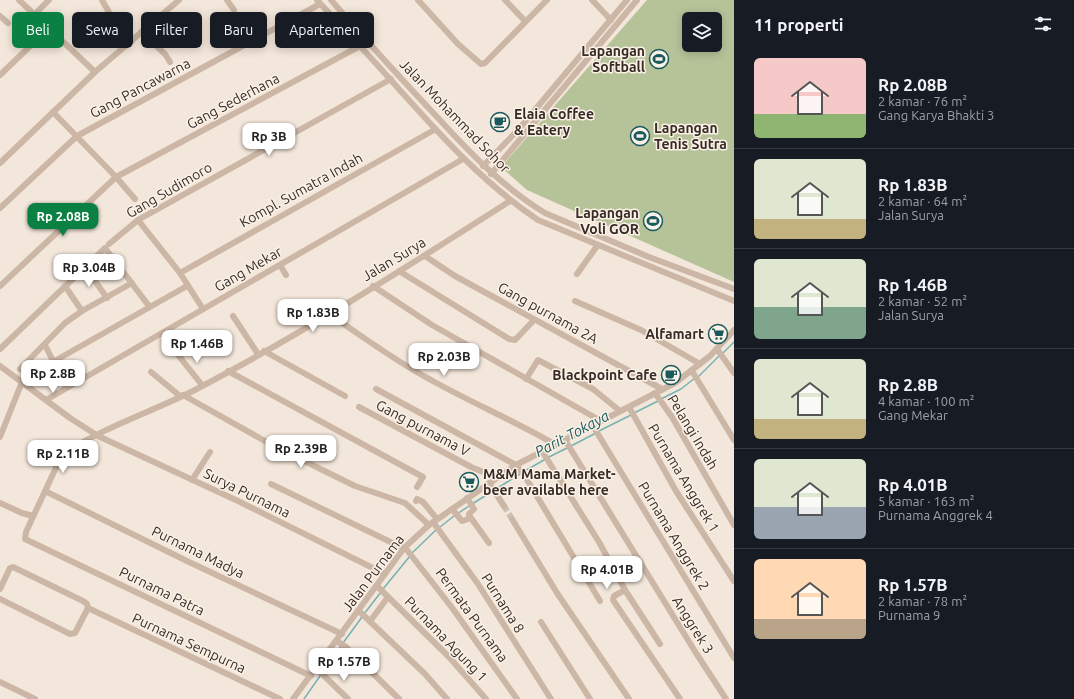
<!DOCTYPE html>
<html lang="id">
<meta charset="utf-8">
<style>
body{margin:0;font-family:Ubuntu,sans-serif;background:#242831;color:#f1f3f6;height:100vh;display:flex;flex-direction:column;font-size:15px;white-space:nowrap}
*{box-sizing:border-box;margin:0}
p{font-size:13px;color:#9ea1a6}
.icon{flex:none;width:22px;height:22px;fill:none;stroke:currentColor;stroke-width:2;stroke-linecap:round;stroke-linejoin:round}
.map{position:relative;flex:1;overflow:hidden}
.details{display:flex;flex-direction:column;background:#171b24;width:340px}
.details>*{flex:none}
.banner{position:absolute;left:12px;top:12px;width:380px;height:36px;display:flex;gap:8px}
.controls{position:absolute;left:682px;top:12px;display:grid;gap:8px}
.controls a{display:grid;place-items:center;width:40px;height:40px;border-radius:6px;background:#171b24;box-shadow:0 2px 10px #0003;font-size:20px}
.price{position:absolute;translate:-50% -34px;padding:0 9px;border-radius:8px;background:#fff;color:#222;font-size:13px;line-height:26px;filter:drop-shadow(0 1px 2px #0008)}
.price::after{content:'';position:absolute;left:50%;top:24px;width:12px;height:9px;margin-left:-6px;background:inherit;clip-path:polygon(0 0,100% 0,50% 100%)}
.price.on{background:#0b8043;color:#fff}
ul{padding:0;list-style:none}
li{display:flex;align-items:center;gap:12px;height:100px;padding:0 20px}
li+li{border-top:1px solid #363941}
li span{display:grid;place-items:center;flex:none;width:112px;height:80px;border-radius:6px;color:#555}
li>.icon{margin-inline-start:auto}
span .icon{width:48px;height:48px;fill:#fffc;stroke-width:1}
li b{font-size:17px}
h2{display:flex;justify-content:space-between;align-items:center;height:48px;padding:0 20px;font-size:17px}
.chip{padding:0 14px;border-radius:6px;background:#171b24;box-shadow:0 2px 10px #0003;font-size:14px;line-height:36px}
.chip.on{background:#0b8043;color:#fff}
main{display:flex;flex:1;min-height:0}
.map>svg:first-child{display:block}
.green{fill:#b6c399;fill-rule:evenodd}
.lines{fill:none;stroke-linecap:round;stroke-linejoin:round}
.stream{stroke:#76b2b3;stroke-width:1.5}
.minor-tunnel{stroke:#cdc1b6;stroke-width:6;stroke-dasharray:6 3;stroke-linecap:butt}
.minor{stroke:#ccb6a5;stroke-width:6}
.labels{text-anchor:middle;stroke-width:3;stroke-linejoin:round;paint-order:stroke}
.poi-label{font-size:14px;font-weight:bold;fill:#372b27;stroke:#fbf1e6;text-anchor:end}
.street-label{font-size:14px;fill:#372b27;stroke:#fbf1e6}
.water-label{font-size:15px;font-style:italic;fill:#195a5c;stroke:#fbf1e6}
</style>
<main>
<div class="map">
<svg width="734" height="699" viewBox="0 0 734 699">
<rect width="100%" height="100%" fill="#f3e6da"/>
<!-- green -->
<path class="green" d="M647,0H734V282L527,190L501,167ZM689,19H715V45H689Z"/>
<g class="lines">
<!-- stream -->
<g class="stream">
<path d="M723,353L734,342"/>
<path d="M699,376L720,355"/>
<path d="M661,399L681,389L695,378"/>
<path d="M634,413L658,401"/>
<path d="M599,431L631,415"/>
<path d="M571,446L596,433"/>
<path d="M549,457L567,448"/>
<path d="M523,472L544,460"/>
<path d="M496,489L520,474"/>
<path d="M472,504L493,491"/>
<path d="M457,514L469,506"/>
<path d="M440,527L454,516"/>
<path d="M412,553L437,529"/>
<path d="M383,589L410,556"/>
<path d="M364,614L381,592"/>
<path d="M343,643L362,617"/>
<path d="M323,671L341,646"/>
<path d="M304,699L320,676"/>
</g>
<!-- minor-tunnel -->
<path class="minor-tunnel" d="M504,506L512,519"/>
<!-- minor -->
<g class="minor">
<path d="M19,0L95,72"/>
<path d="M102,0L110,14L132,41"/>
<path d="M227,0L234,10"/>
<path d="M317,0C341,26 366,52 389,78C436,130 480,181 538,220L734,301"/>
<path d="M331,0C366,40 402,80 439,119C471,154 504,188 545,213L649,257L734,289"/>
<path d="M418,0L458,44L481,64L485,63L547,0"/>
<path d="M505,0L525,21"/>
<path d="M592,0L611,20"/>
<path d="M35,14L49,0"/>
<path d="M0,16L8,23"/>
<path d="M141,32L165,54L170,62"/>
<path d="M0,75L49,28"/>
<path d="M53,112L116,177L135,199"/>
<path d="M0,163L95,72L179,0"/>
<path d="M483,166L519,129L627,0"/>
<path d="M491,174L637,0"/>
<path d="M0,208L77,136L320,4"/>
<path d="M138,220L180,273L203,309"/>
<path d="M109,244L138,220L391,79"/>
<path d="M425,256L455,276L662,389"/>
<path d="M280,265L286,275"/>
<path d="M85,267L107,298"/>
<path d="M399,271L509,339L515,340L534,320"/>
<path d="M180,273L434,130"/>
<path d="M577,274L597,246"/>
<path d="M0,286L116,177L360,46"/>
<path d="M65,286L82,311"/>
<path d="M373,286L432,325L601,421"/>
<path d="M575,301L641,330L700,364"/>
<path d="M329,314C362,336 395,361 431,380C472,403 515,421 556,445"/>
<path d="M233,316L258,354"/>
<path d="M45,345L53,361"/>
<path d="M0,349L105,248L149,306"/>
<path d="M717,349L734,373"/>
<path d="M264,351L345,396"/>
<path d="M178,355L202,385"/>
<path d="M0,366L70,418L98,436L238,501L385,574"/>
<path d="M20,369L65,323L82,311L132,283"/>
<path d="M228,371L423,477L417,487"/>
<path d="M692,371L734,440"/>
<path d="M151,372L180,396"/>
<path d="M526,379L538,360L593,389L620,411"/>
<path d="M376,389L516,465L526,478L600,601"/>
<path d="M655,393L672,417L734,525"/>
<path d="M183,395L272,445L355,486L405,503L429,525"/>
<path d="M46,400L463,159"/>
<path d="M359,407L471,467L498,478"/>
<path d="M629,407L676,491L734,581"/>
<path d="M593,426L734,658"/>
<path d="M0,437L22,382L28,376L187,286"/>
<path d="M565,440L696,653L726,699"/>
<path d="M542,451L599,542L625,590L660,644"/>
<path d="M192,480L210,452"/>
<path d="M489,483L504,506"/>
<path d="M271,484L407,550L453,609L517,699"/>
<path d="M45,491L189,562L342,634"/>
<path d="M467,498L474,509L469,514L470,518"/>
<path d="M416,501L417,499L423,502L437,519"/>
<path d="M0,503L22,513L33,516"/>
<path d="M452,509L462,521L471,518L489,543"/>
<path d="M512,519L557,593L629,699"/>
<path d="M433,522L478,584L551,699"/>
<path d="M377,586L449,657L486,699"/>
<path d="M0,589L10,568L13,567L83,601L87,604L88,608L280,699"/>
<path d="M625,590L614,596L613,600L680,699"/>
<path d="M0,599L70,634L75,633L88,608"/>
<path d="M359,611L425,674L447,699"/>
<path d="M371,620L388,597"/>
<path d="M541,622L590,699"/>
<path d="M337,641L346,647L399,699"/>
<path d="M317,669L348,699"/>
<path d="M311,676L25,539L26,532L60,459L65,453C104,427 151,412 193,391C302,334 407,267 510,201"/>
<path d="M0,682L35,699"/>
<path d="M293,699L404,548L429,525L516,465L675,383L710,356L734,330"/>
</g>
</g>
<!-- icons -->
<defs>
<g id="stadium-ring" transform="scale(1)"><circle r="9.5" fill="#fbf1e6" stroke="#195a5c" stroke-width="1.5"/><path d="M0-5a6.5 5 0 1 0 0 10a6.5 5 0 1 0 0-10ZM-3.5-1.8h7v3.6h-7Z" fill="#195a5c"/></g>
<g id="cafe-ring" transform="scale(1)"><circle r="9.5" fill="#fbf1e6" stroke="#195a5c" stroke-width="1.5"/><path d="M-5.5-4.5H6V0H3Q3 3.5 0 3.5H-2.5Q-5.5 3.5-5.5 0ZM3-3.2v2h1.7v-2ZM-6 4.5H4V6H-6Z" fill="#195a5c"/></g>
<g id="supermarket-ring" transform="scale(1)"><circle r="9.5" fill="#fbf1e6" stroke="#195a5c" stroke-width="1.5"/><path d="M-6-5.5h2.5l.6 2H6L4.5 2H-2.5L-4.4-4H-6ZM-1.5 3.2a1.3 1.3 0 1 0 .1 0ZM3 3.2a1.3 1.3 0 1 0 .1 0Z" fill="#195a5c"/></g>
</defs>
<g fill-rule="evenodd">
<use href="#stadium-ring" x="659" y="59"/>
<use href="#cafe-ring" x="500" y="122"/>
<use href="#stadium-ring" x="640" y="136"/>
<use href="#stadium-ring" x="653" y="221"/>
<use href="#supermarket-ring" x="718" y="334"/>
<use href="#cafe-ring" x="671" y="375"/>
<use href="#supermarket-ring" x="469" y="482"/>
</g>
<g class="labels">
<!-- poi labels -->
<g class="poi-label">
<text x="645" y="56">Lapangan<tspan x="645" dy="16">Softball</tspan></text>
<text x="514" y="119" text-anchor="start">Elaia Coffee<tspan x="514" dy="16">&amp; Eatery</tspan></text>
<text x="654" y="133" text-anchor="start">Lapangan<tspan x="654" dy="16">Tenis Sutra</tspan></text>
<text x="639" y="218">Lapangan<tspan x="639" dy="16">Voli GOR</tspan></text>
<text x="704" y="339">Alfamart</text>
<text x="657" y="380">Blackpoint Cafe</text>
<text x="483" y="479" text-anchor="start">M&amp;M Mama Market-<tspan x="483" dy="16">beer available here</tspan></text>
</g>
<!-- street labels -->
<g class="street-label">
<text transform="translate(140 88) rotate(-28)" y="5">Gang Pancawarna</text>
<text transform="translate(233 101) rotate(-28)" y="5">Gang Sederhana</text>
<text transform="translate(455 116) rotate(46)" y="5">Jalan Mohammad Sohor</text>
<text transform="translate(169 190) rotate(-30)" y="5">Gang Sudimoro</text>
<text transform="translate(301 190) rotate(-29)" y="5">Kompl. Sumatra Indah</text>
<text transform="translate(394 259) rotate(-31)" y="5">Jalan Surya</text>
<text transform="translate(248 269) rotate(-30)" y="5">Gang Mekar</text>
<text transform="translate(548 313) rotate(29)" y="5">Gang purnama 2A</text>
<text transform="translate(423 428) rotate(28)" y="5">Gang purnama V</text>
<text transform="translate(693 432) rotate(59)" y="5">Pelangi Indah</text>
<text transform="translate(684 478) rotate(59)" y="5">Purnama Anggrek 1</text>
<text transform="translate(247 493) rotate(26)" y="5">Surya Purnama</text>
<text transform="translate(674 536) rotate(59)" y="5">Purnama Anggrek 2</text>
<text transform="translate(198 552) rotate(26)" y="5">Purnama Madya</text>
<text transform="translate(373 573) rotate(-53)" y="5">Jalan Purnama</text>
<text transform="translate(162 591) rotate(26)" y="5">Purnama Patra</text>
<text transform="translate(503 603) rotate(58)" y="5">Purnama 8</text>
<text transform="translate(472 615) rotate(54)" y="5">Permata Purnama</text>
<text transform="translate(693 625) rotate(58)" y="5">Anggrek 3</text>
<text transform="translate(446 639) rotate(46)" y="5">Purnama Agung 1</text>
<text transform="translate(189 643) rotate(25)" y="5">Purnama Sempurna</text>
</g>
<!-- water labels -->
<g class="water-label">
<text transform="translate(572 434) rotate(-28)" y="5">Parit Tokaya</text>
</g>
</g>
</svg>
<div class="controls">
<a><svg class="icon" aria-label="layers" viewBox="0 0 24 24"><path d="M12 4l9 5-9 5-9-5zM3 14l9 5 9-5"/></svg></a>
</div>
<b class="price" style="left:269px;top:157px">Rp 3B</b>
<b class="price on" style="left:63px;top:237px">Rp 2.08B</b>
<b class="price" style="left:89px;top:288px">Rp 3.04B</b>
<b class="price" style="left:313px;top:333px">Rp 1.83B</b>
<b class="price" style="left:197px;top:364px">Rp 1.46B</b>
<b class="price" style="left:444px;top:377px">Rp 2.03B</b>
<b class="price" style="left:53px;top:394px">Rp 2.8B</b>
<b class="price" style="left:301px;top:469px">Rp 2.39B</b>
<b class="price" style="left:63px;top:474px">Rp 2.11B</b>
<b class="price" style="left:607px;top:590px">Rp 4.01B</b>
<b class="price" style="left:344px;top:682px">Rp 1.57B</b>
<div class="banner">
<a class="chip on">Beli</a>
<a class="chip">Sewa</a>
<a class="chip">Filter</a>
<a class="chip">Baru</a>
<a class="chip">Apartemen</a>
</div>
</div>
<section class="details">
<h2>11 properti<svg class="icon" aria-label="filters" viewBox="0 0 24 24"><path d="M4 7h16M4 17h16"/><circle cx="9" cy="7" r="2"/><circle cx="15" cy="17" r="2"/></svg></h2>
<ul>
<li><span style="background:linear-gradient(#f6c9c9 70%,#8fb573 0)"><svg class="icon" aria-label="home" viewBox="0 0 24 24"><path d="M3 11l9-7 9 7M6 9v11h12V9"/></svg></span><div><b>Rp 2.08B</b><p>2 kamar · 76 m²</p><p>Gang Karya Bhakti 3</p></div></li>
<li><span style="background:linear-gradient(#dfe7d0 75%,#c2b280 0)"><svg class="icon" aria-label="home" viewBox="0 0 24 24"><path d="M3 11l9-7 9 7M6 9v11h12V9"/></svg></span><div><b>Rp 1.83B</b><p>2 kamar · 64 m²</p><p>Jalan Surya</p></div></li>
<li><span style="background:linear-gradient(#dfe7d0 60%,#7fa58c 0)"><svg class="icon" aria-label="home" viewBox="0 0 24 24"><path d="M3 11l9-7 9 7M6 9v11h12V9"/></svg></span><div><b>Rp 1.46B</b><p>2 kamar · 52 m²</p><p>Jalan Surya</p></div></li>
<li><span style="background:linear-gradient(#dfe7d0 75%,#c2b280 0)"><svg class="icon" aria-label="home" viewBox="0 0 24 24"><path d="M3 11l9-7 9 7M6 9v11h12V9"/></svg></span><div><b>Rp 2.8B</b><p>4 kamar · 100 m²</p><p>Gang Mekar</p></div></li>
<li><span style="background:linear-gradient(#dfe7d0 60%,#9aa5b1 0)"><svg class="icon" aria-label="home" viewBox="0 0 24 24"><path d="M3 11l9-7 9 7M6 9v11h12V9"/></svg></span><div><b>Rp 4.01B</b><p>5 kamar · 163 m²</p><p>Purnama Anggrek 4</p></div></li>
<li><span style="background:linear-gradient(#ffd9b3 75%,#b9a48a 0)"><svg class="icon" aria-label="home" viewBox="0 0 24 24"><path d="M3 11l9-7 9 7M6 9v11h12V9"/></svg></span><div><b>Rp 1.57B</b><p>2 kamar · 78 m²</p><p>Purnama 9</p></div></li>
</ul>
</section>
</main>
